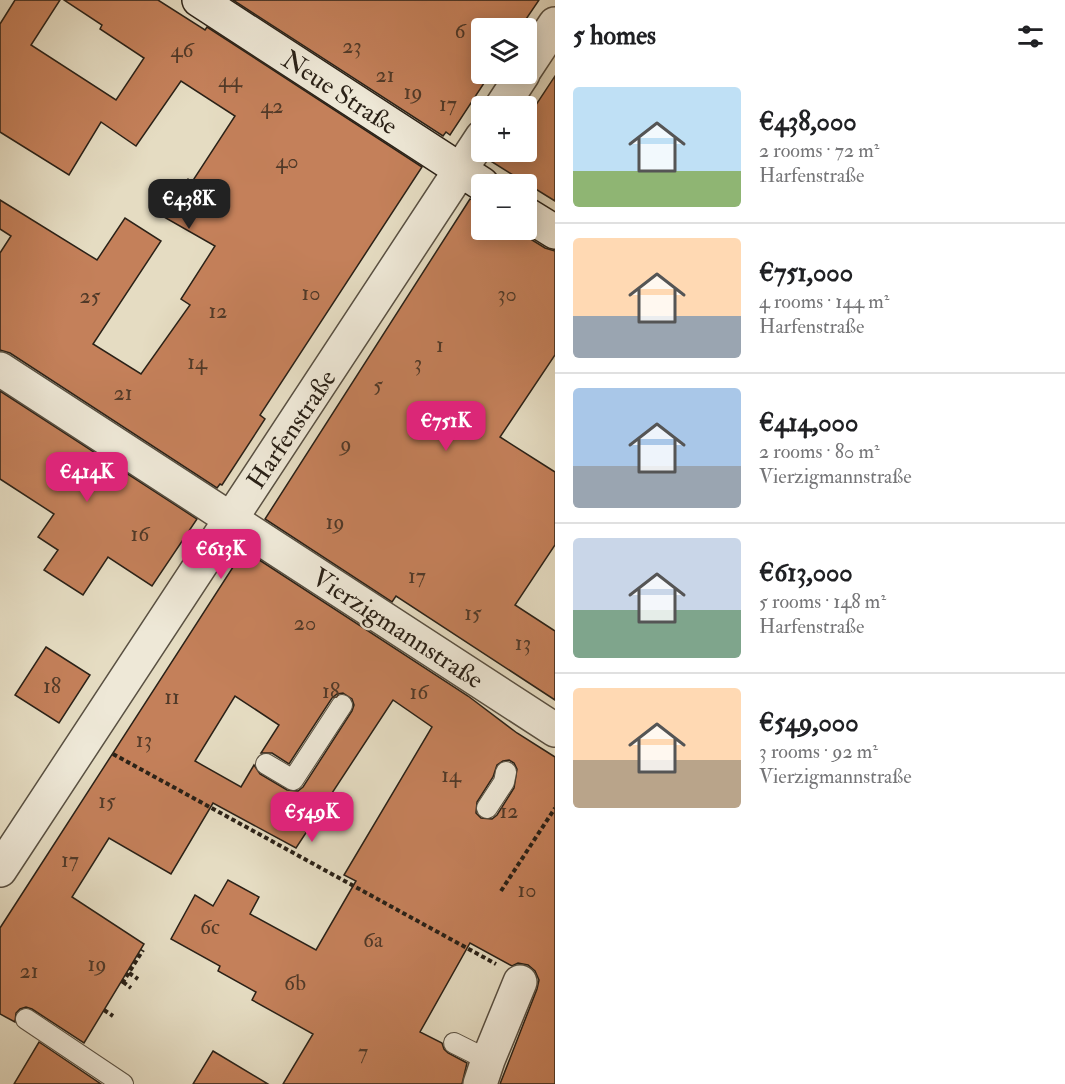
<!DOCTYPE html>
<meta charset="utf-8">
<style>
body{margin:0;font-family:"IM FELL Double Pica",serif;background:#f6f6f6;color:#202124;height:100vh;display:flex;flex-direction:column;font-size:22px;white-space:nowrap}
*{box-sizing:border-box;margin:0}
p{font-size:20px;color:#757577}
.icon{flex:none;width:33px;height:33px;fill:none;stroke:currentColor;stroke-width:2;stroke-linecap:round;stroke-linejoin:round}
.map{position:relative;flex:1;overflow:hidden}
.drawer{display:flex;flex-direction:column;background:#fff;width:510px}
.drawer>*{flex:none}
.fabs{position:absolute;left:471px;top:18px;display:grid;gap:12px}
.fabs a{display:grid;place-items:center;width:66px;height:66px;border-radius:6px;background:#fff;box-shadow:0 3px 15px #0003;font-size:30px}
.price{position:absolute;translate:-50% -51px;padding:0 14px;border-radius:12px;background:#db2777;color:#fff;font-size:20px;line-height:39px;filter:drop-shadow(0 2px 3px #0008)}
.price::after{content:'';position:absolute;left:50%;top:36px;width:18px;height:14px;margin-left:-9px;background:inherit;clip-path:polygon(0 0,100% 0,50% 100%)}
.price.on{background:#222;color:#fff}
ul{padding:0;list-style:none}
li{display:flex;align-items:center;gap:18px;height:150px;padding:0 18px}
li+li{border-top:2px solid #e0e0e0}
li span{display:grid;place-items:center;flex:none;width:168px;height:120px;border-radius:6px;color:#555}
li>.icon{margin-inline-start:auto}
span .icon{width:72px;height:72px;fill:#fffc;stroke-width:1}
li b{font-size:26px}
h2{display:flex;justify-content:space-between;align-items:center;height:72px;padding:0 18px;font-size:26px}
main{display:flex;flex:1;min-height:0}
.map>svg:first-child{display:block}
.building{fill:#c4805a;stroke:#2a2117;stroke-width:1.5;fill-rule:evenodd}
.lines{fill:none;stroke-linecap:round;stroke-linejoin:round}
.lane-casing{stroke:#595042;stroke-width:22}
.street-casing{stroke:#595042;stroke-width:36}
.secondary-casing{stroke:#2a2117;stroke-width:36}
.path{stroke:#2a2117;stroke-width:4;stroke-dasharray:4.5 3;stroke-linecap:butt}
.lane{stroke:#eee8d7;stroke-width:20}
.street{stroke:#eee8d7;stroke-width:33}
.secondary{stroke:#eee8d7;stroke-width:33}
.labels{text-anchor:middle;stroke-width:5;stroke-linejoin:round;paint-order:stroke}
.number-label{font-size:22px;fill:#503928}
.street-label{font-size:26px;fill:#2a2117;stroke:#eee8d7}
</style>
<main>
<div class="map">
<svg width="555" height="1084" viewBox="0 0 555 1084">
<rect width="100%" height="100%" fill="#e5dcc2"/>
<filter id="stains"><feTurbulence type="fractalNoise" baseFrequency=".00333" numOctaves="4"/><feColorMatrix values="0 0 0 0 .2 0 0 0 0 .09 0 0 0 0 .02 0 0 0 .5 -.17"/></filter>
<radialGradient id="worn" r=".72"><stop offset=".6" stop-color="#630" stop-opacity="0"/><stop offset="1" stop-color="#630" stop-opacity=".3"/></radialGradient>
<!-- building -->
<g class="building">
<path d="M15,0H60L31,45L116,100L144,58L100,29L102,25L64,0H158L205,30L207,27L422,167L260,415L265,419L222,485L220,484L217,488L10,353L0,350V253L11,236L0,229V200L97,260L125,218L161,241L93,344L141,374L190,305L181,299L215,246L164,217L188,179L192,182L235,116L181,81L136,146L101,122L69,175L0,132V24Z"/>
<path d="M233,0H539L520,28H482V74H490L450,135L446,132L443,136Z"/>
<path d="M555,76V201L489,160L495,152H526V120Z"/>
<path d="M470,199L482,203V230H516L545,248L555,251V355L500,437L555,472V545L515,605L555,631V700L396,596L392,602L265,519Z"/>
<path d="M0,391L197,519L152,586L108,557L83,595L44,570L58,550L38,537L54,514L0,479Z"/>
<path d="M244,550L468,696L517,733L555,757V1084H500L537,989L539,980L535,971L528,965L518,963L512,966L470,943L420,1032L442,1043L444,1049L448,1053L467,1063L462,1084H283L313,1034L252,1000L256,992L218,971L220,966L171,939L195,895L213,906L228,880L259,897L250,914L316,950L356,881L344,875L432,727L393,700L296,848L213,803L171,874L109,838L72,897L144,944L84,1043L32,1009L26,1007L20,1009L16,1013L15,1022L0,1014V928ZM343,693L352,699L354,705L352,711L303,787L298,791L287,790L260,774L254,765L241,787L195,761L235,696L279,725L261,753H272L289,764L332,698L337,694ZM509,760L514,763L517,769L514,788L497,815L492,819L481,818L476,813L477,802L493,777L497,765L503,761Z"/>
<path d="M46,647L90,675L59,723L15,695Z"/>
<path d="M39,1042L101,1084H14Z"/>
<path d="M213,1051L268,1084H193Z"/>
</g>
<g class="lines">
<!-- lane casing -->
<g class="lane-casing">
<g id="lane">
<path d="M266,764L293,780L342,705"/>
<path d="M487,808L504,782L506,772"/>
<path d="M26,1019L123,1084"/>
<path d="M454,1043L488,1060"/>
</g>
</g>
<!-- street casing -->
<g class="street-casing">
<g id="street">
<path d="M526,68L555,24"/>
<path d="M502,106L523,74"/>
<path d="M0,369L555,730"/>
<path d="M0,870L482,137"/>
<path d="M480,1084L488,1060L520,982"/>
</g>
</g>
<!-- secondary casing -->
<g class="secondary-casing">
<g id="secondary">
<path d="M199,0L482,184"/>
<path d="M526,214L555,232"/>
</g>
</g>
<!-- path -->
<g class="path">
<path d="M113,754L496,964"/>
<path d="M501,891L555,808"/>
<path d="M129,973L138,979"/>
<path d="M122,981L123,982L143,950"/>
<path d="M123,982L131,988"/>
<path d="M104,1010L113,1016"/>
</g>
<!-- lane -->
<use href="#lane" class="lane"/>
<!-- street -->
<use href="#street" class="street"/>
<!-- secondary -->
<use href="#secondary" class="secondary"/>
</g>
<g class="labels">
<!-- number labels -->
<g class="number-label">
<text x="460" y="38">6</text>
<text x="352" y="53">23</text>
<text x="182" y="57">46</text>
<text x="385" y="82">21</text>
<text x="230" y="87">44</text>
<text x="413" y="99">19</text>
<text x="448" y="111">17</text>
<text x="272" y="113">42</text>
<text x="287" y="168">40</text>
<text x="311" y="300">10</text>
<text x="507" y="301">30</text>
<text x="90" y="303">25</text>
<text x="218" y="318">12</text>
<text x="440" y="352">1</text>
<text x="197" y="369">14</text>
<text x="418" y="370">3</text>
<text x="378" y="392">5</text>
<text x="123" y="400">21</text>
<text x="346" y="451">9</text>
<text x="335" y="529">19</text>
<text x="140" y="541">16</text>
<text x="417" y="583">17</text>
<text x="473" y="620">15</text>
<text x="305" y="630">20</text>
<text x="523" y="650">13</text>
<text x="52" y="693">18</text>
<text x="331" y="698">18</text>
<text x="419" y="699">16</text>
<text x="172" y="704">11</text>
<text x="144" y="747">13</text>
<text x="451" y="782">14</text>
<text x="107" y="808">15</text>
<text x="509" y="818">12</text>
<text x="70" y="867">17</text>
<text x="527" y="897">10</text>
<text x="210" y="934">6c</text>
<text x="373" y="947">6a</text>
<text x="97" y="971">19</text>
<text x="29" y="978">21</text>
<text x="295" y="990">6b</text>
<text x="363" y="1059">7</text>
</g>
<!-- street labels -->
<g class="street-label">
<text transform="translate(340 92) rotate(33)" y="9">Neue Straße</text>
<text transform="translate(291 429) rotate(-56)" y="9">Harfenstraße</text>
<text transform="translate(398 628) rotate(33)" y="9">Vierzigmannstraße</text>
</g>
</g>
<rect width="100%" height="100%" filter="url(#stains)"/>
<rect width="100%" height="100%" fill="url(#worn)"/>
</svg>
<div class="fabs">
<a><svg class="icon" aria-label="layers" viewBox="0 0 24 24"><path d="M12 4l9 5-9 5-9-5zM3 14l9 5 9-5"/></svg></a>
<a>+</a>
<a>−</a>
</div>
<b class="price on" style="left:189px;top:230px">€438K</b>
<b class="price" style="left:446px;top:452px">€751K</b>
<b class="price" style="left:87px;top:503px">€414K</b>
<b class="price" style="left:221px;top:580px">€613K</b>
<b class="price" style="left:312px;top:843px">€549K</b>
</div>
<section class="drawer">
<h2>5 homes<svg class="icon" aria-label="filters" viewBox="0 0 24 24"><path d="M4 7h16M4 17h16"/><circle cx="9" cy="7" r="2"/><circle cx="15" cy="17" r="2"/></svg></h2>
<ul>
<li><span style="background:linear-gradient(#bfe0f5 70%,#8fb573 0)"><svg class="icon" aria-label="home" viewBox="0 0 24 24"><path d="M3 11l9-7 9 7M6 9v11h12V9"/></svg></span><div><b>€438,000</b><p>2 rooms · 72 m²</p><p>Harfenstraße</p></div></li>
<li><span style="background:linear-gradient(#ffd9b3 65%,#9aa5b1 0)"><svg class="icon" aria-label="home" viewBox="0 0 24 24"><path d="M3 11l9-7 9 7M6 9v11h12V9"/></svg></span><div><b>€751,000</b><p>4 rooms · 144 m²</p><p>Harfenstraße</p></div></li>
<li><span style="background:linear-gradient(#a9c7e8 65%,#9aa5b1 0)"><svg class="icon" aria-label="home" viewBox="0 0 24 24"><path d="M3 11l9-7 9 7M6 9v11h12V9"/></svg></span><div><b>€414,000</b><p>2 rooms · 80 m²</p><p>Vierzigmannstraße</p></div></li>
<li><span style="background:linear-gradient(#c9d6e8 60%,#7fa58c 0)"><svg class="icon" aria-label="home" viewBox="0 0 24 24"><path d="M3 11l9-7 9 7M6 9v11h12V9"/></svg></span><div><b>€613,000</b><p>5 rooms · 148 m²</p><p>Harfenstraße</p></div></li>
<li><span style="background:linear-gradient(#ffd9b3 60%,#b9a48a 0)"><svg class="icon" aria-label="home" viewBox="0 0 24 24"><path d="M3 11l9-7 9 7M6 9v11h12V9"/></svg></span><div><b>€549,000</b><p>3 rooms · 92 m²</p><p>Vierzigmannstraße</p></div></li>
</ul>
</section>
</main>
